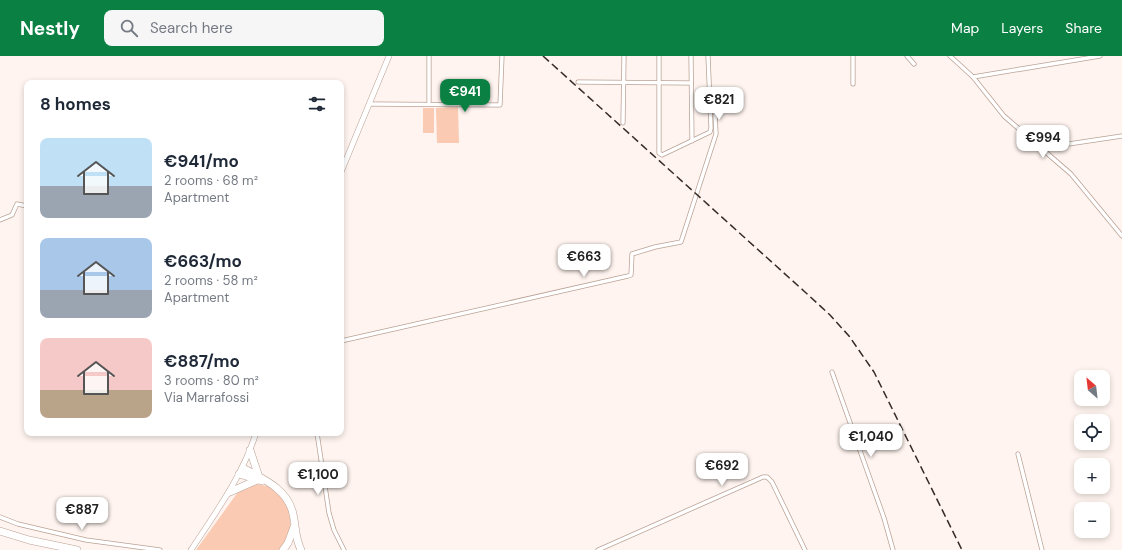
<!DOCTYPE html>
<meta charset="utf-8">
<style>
body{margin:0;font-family:"DM Sans",sans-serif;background:#f6f6f7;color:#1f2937;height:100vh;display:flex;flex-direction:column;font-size:15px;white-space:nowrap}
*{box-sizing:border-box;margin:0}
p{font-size:13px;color:#747a83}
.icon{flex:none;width:22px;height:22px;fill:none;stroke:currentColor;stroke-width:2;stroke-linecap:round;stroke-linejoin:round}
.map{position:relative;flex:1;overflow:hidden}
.details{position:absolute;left:24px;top:24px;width:320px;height:356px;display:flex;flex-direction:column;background:#fff;border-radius:8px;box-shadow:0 2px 6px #0003}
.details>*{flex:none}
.needle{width:26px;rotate:332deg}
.controls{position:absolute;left:1074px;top:314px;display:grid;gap:8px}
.controls a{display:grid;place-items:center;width:36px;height:36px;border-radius:8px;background:#fff;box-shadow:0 2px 6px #0003;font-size:20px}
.price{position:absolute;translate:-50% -34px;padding:0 9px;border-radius:8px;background:#fff;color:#222;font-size:13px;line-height:26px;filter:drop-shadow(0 1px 2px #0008)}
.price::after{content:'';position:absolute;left:50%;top:24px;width:12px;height:9px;margin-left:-6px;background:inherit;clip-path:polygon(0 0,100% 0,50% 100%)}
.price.current{background:#0b8043;color:#fff}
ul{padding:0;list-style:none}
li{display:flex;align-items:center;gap:12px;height:100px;padding:0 16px}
li span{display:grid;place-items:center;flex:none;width:112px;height:80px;border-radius:8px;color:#555}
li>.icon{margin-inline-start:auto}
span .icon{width:48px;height:48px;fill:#fffc;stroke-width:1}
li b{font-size:17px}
h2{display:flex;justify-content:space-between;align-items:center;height:48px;padding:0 16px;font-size:17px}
header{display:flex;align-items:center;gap:24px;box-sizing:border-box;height:56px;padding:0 20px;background:#0b8043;color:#fff}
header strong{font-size:19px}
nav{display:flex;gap:22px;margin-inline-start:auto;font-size:14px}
.search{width:280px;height:36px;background:#f6f6f7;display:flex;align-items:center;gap:10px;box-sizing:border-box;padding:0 14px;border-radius:8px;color:#747a83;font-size:15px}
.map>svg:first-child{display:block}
.green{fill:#facab2}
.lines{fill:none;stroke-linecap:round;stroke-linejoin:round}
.street-casing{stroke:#baa296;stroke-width:5}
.secondary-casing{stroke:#baa296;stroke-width:6}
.highway-casing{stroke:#baa296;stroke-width:8}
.street{stroke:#fff;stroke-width:3.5}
.secondary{stroke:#fff;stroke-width:5}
.highway{stroke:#fff;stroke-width:7}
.rail{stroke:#342b26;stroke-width:1.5;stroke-dasharray:8 4;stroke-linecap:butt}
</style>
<header>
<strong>Nestly</strong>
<div class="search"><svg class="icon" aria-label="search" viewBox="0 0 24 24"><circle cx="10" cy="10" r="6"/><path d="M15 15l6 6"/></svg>Search here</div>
<nav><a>Map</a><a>Layers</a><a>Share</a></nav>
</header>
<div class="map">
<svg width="1122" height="494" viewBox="0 0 1122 494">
<rect width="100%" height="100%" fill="#fff4ef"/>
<!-- green -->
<g class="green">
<path d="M458,51L459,87H437L436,52Z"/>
<rect x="423" y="52" width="11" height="25"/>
<path d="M257,428L271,431L284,442L289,451L291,475L280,494H196L238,436Z"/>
</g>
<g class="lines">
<!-- street casing -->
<g class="street-casing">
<g id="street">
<path d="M659,0V97L662,99L710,76L711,72L708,0"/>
<path d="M691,0L692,85"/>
<path d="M853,0V28"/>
<path d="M907,0L914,8"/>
<path d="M950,0L973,21L1100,0"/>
<path d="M973,21L1004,60L1071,118L1122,180"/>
<path d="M578,26L691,27"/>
<path d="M429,46V0"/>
<path d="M369,48L500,49L502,0"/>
<path d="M623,67L624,0"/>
<path d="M1042,92L1122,80"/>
<path d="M0,164L12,159L17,148L27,150"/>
<path d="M341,285L628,220L631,219L632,198L655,191L681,186L716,78L715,56L710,42"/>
<path d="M832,316L884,462L893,494"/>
<path d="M317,377L329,457L334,474L344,494"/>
<path d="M1018,398L1042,494"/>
<path d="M0,461L18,468L86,484L160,494"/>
<path d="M598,494L763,421H767L772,426L805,494"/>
</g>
</g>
<!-- secondary casing -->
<g class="secondary-casing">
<g id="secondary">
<path d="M341,116L389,0"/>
<path d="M191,494C216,456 242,421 256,377"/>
</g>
</g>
<!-- highway casing -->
<g class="highway-casing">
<g id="highway">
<path d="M250,394L259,421"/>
<path d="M243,412C263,423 288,433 293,458C296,471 295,482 301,494"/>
<path d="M239,418L262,425"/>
<path d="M230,436L257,424"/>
<path d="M0,475L29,484L77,494"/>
<path d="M283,494L288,487L294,471"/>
</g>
</g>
<!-- street -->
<use href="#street" class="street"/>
<!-- secondary -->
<use href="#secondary" class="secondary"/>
<!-- highway -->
<use href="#highway" class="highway"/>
<!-- rail -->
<path class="rail" d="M543,0L805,236L830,259L849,280L874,316L962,494"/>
</g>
</svg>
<div class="controls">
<a><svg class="needle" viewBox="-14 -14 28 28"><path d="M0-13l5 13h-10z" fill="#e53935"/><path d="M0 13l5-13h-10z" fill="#747a83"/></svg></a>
<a><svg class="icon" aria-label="locate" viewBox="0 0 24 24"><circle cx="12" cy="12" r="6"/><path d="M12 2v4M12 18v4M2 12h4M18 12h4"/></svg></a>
<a>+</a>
<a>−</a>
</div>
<b class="price current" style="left:465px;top:57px">€941</b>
<b class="price" style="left:719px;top:65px">€821</b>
<b class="price" style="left:1043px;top:103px">€994</b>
<b class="price" style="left:584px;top:222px">€663</b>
<b class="price" style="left:871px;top:402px">€1,040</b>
<b class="price" style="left:722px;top:431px">€692</b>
<b class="price" style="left:318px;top:440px">€1,100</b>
<b class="price" style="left:82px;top:475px">€887</b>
<section class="details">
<h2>8 homes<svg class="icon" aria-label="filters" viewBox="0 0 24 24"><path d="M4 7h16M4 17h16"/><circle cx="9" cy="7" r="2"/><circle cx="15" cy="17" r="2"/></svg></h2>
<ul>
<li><span style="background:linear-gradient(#bfe0f5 60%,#9aa5b1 0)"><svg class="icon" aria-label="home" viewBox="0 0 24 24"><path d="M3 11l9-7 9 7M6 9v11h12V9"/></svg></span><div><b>€941/mo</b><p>2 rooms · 68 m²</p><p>Apartment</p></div></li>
<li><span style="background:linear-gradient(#a9c7e8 65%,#9aa5b1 0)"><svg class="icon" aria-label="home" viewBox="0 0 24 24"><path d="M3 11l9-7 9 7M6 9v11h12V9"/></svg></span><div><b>€663/mo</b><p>2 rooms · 58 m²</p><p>Apartment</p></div></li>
<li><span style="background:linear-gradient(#f6c9c9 65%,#b9a48a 0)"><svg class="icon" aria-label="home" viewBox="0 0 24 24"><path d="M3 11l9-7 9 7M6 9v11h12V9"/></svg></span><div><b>€887/mo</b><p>3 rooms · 80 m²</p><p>Via Marrafossi</p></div></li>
</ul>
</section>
</div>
